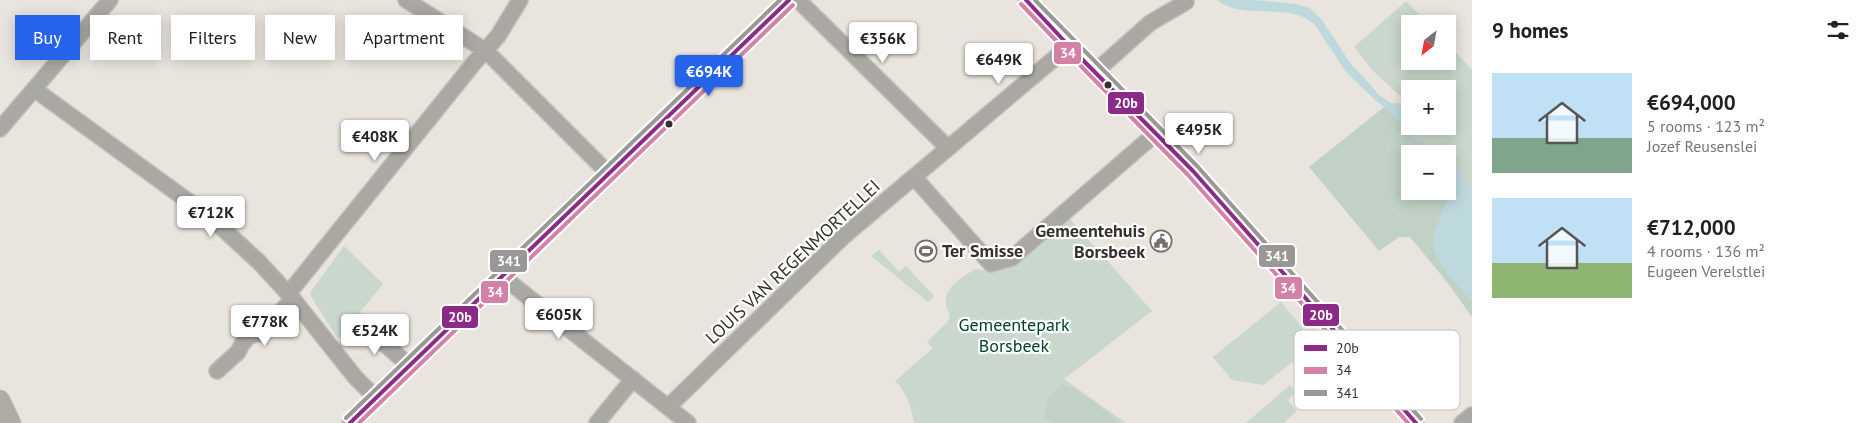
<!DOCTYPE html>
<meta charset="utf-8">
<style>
body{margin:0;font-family:"PT Sans",sans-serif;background:#f2f2f2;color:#202124;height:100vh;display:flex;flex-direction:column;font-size:19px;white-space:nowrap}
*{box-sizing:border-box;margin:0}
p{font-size:16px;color:#757577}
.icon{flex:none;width:28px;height:28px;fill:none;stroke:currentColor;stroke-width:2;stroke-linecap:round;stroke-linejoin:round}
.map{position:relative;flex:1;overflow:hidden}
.panel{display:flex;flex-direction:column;background:#fff;width:400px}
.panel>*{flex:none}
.hud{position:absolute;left:15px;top:15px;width:475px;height:45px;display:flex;gap:10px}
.needle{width:32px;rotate:211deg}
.controls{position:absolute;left:1401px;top:15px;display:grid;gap:10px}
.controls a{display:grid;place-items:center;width:55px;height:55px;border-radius:0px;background:#fff;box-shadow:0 2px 12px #0003;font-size:25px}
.price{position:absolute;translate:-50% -42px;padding:0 11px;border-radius:5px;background:#fff;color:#222;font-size:16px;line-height:32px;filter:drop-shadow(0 1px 2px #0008)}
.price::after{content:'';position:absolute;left:50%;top:30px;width:15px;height:11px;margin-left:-8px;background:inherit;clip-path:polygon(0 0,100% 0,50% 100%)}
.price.active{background:#2563eb;color:#fff}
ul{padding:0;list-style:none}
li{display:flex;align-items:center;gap:15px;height:125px;padding:0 20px}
li span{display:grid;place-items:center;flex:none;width:140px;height:100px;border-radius:0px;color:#555}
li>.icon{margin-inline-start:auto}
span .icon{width:60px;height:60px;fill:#fffc;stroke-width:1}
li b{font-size:21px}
h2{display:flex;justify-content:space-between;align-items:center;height:60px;padding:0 20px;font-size:21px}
.chip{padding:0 18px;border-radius:0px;background:#fff;box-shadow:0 2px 12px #0003;font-size:18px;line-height:45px}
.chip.active{background:#2563eb;color:#fff}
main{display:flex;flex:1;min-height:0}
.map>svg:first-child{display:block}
.green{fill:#c9d7cc;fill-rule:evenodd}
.forest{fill:#c1d1c5}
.water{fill:#bed9dd}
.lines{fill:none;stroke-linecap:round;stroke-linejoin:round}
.minor-casing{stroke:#c4c0bb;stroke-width:18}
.major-casing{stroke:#c4c0bb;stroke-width:21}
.minor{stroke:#aaa8a3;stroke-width:15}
.major{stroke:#aeaaa4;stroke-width:19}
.bus-1-casing{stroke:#fff;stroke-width:8}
.bus-2-casing{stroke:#fff;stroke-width:8}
.bus-3-casing{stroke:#fff;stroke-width:8}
.bus-1{stroke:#8c2b87;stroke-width:4}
.bus-2{stroke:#d481a7;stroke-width:4}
.bus-3{stroke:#9a9896;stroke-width:4}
.bus-dot{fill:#34312d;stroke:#fff;stroke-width:2}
.labels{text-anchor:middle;stroke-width:4.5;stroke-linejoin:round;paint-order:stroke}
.poi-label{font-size:18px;font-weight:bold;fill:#34312d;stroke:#fff;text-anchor:end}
.street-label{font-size:18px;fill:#34312d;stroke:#fff}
.park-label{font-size:18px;fill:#00422c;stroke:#fff}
.key{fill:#fff;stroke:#c2c1c0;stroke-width:1}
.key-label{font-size:14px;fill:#34312d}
.line-badge{stroke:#fff;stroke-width:2}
.badge-label{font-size:14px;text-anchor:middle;font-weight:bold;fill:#fff}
</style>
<main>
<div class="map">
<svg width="1472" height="423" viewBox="0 0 1472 423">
<rect width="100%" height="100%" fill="#e9e4de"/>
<!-- green -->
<g class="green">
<path d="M1406,1L1428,24H1410V61H1448V44L1472,70V243L1448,168V154H1435L1388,104L1407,102L1373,71L1354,47ZM1410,89H1448V126H1410Z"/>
<path d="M1068,217L1152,311L1064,379L1126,423H914C911,407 907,392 895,381L933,348L927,342C932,336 946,325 949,319C951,315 948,311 947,308C941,288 962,278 975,269L994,272L1011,265Z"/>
<path d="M344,246L383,284L338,339L312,298L310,293Z"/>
<path d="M879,250L899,272L906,266L934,296L928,302L871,256Z"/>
<path d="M1281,302L1316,344L1263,385L1232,380L1213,357Z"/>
<path d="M1290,385L1296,392L1288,400L1297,411L1284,423H1246Z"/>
</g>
<!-- forest -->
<g class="forest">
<path d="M1388,104L1435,154H1410V191H1448V168L1472,243V317L1447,282L1410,237H1399L1379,251L1309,167Z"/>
<path d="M1062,384C1083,390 1102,409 1120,423H1053L1045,417L1048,399Z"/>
</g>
<!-- water -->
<g class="water">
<path d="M1217,0H1254L1296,4L1310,8L1322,20L1351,64L1364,77L1379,95L1394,105L1410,122V126H1414L1424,136L1418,141L1389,111L1374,99L1346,72L1315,25C1289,0 1245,22 1217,0Z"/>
<path d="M1448,162L1456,166L1472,192V300C1459,288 1433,261 1433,243C1433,233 1443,212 1446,202C1455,192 1449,186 1448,174C1447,170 1448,166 1448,162Z"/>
</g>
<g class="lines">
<!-- minor casing -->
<g class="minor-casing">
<g id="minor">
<path d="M406,0L486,51L608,173"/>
<path d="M798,0L948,148"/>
<path d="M1026,0L1069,46L1193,171L1416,423"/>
<path d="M1095,72L1150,23L1186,2"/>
<path d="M34,89L210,217L259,262L293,299L355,377L376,398"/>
<path d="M0,129L110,0"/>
<path d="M914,177L991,264L1012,258L1155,134"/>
<path d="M503,277L688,423"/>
<path d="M288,294L474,63L498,36L520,0"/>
<path d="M359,322L410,366"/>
<path d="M217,371L238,352L242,344L249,336L258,334L293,299"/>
<path d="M668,407L844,236L1069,46"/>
<path d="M350,423L789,0"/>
<path d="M597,423L633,379"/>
<path d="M1462,423L1472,415"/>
</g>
</g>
<!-- major casing -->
<g class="major-casing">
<path id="major" d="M0,400L11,423"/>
</g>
<!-- minor -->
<use href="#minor" class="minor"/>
<!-- major -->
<use href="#major" class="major"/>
<!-- bus-1 casing -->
<g class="bus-1-casing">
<g id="bus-1">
<path d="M1026,0L1069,46L1193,171L1416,423"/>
<path d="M350,423L789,0"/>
</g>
</g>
<!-- bus-2 casing -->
<g class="bus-2-casing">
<g id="bus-2">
<path d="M1021,4L1065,50L1188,175L1408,423"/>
<path d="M359,423L793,5"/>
</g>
</g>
<!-- bus-3 casing -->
<g class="bus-3-casing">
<g id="bus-3">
<path d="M1035,0L1198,167L1421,419"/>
<path d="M346,418L780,0"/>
</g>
</g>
<!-- bus-1 -->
<use href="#bus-1" class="bus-1"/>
<!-- bus-2 -->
<use href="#bus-2" class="bus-2"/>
<!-- bus-3 -->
<use href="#bus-3" class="bus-3"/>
</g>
<!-- icons -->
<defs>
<g id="civic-ring" transform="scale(1.125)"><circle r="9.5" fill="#fff" stroke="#73706b" stroke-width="1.5"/><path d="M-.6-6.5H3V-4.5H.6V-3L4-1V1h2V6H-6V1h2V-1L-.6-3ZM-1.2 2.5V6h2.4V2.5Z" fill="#73706b"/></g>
<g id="stadium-ring" transform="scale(1.125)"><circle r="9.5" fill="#fff" stroke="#73706b" stroke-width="1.5"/><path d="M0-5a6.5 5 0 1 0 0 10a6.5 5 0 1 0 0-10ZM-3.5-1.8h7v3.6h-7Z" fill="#73706b"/></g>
</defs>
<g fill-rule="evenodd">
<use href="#civic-ring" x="1161" y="241"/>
<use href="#stadium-ring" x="926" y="251"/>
</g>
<!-- markers -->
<g class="bus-dot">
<circle cx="1108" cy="85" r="4.5"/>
<circle cx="669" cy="124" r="4.5"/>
</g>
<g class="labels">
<!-- poi labels -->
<g class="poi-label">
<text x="1145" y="237">Gemeentehuis<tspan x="1145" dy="21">Borsbeek</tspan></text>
<text x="942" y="257" text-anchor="start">Ter Smisse</text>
</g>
<!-- street labels -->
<g class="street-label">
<text transform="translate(793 262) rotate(-43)" y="6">LOUIS VAN REGENMORTELLEI</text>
</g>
<!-- park labels -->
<g class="park-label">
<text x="1014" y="331">Gemeentepark<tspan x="1014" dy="21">Borsbeek</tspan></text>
</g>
</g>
<!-- legend -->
<rect x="1294" y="330" width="166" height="80" rx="8" class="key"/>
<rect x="1304" y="345" width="23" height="6" fill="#8c2b87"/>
<rect x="1304" y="367" width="23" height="7" fill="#d481a7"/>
<rect x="1304" y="390" width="23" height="6" fill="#9a9896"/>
<g class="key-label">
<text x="1336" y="353">20b</text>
<text x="1336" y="375">34</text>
<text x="1336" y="398">341</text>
</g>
<g class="line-badge">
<rect x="1053" y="41" width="29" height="24" rx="5" fill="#d481a7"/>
<rect x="1107" y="91" width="38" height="24" rx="5" fill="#8c2b87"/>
<rect x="1258" y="244" width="38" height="24" rx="5" fill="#9a9896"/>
<rect x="489" y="249" width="39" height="24" rx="5" fill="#9a9896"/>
<rect x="1274" y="276" width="29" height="24" rx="5" fill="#d481a7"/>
<rect x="480" y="280" width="29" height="24" rx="5" fill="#d481a7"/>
<rect x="1302" y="303" width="38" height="24" rx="5" fill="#8c2b87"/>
<rect x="441" y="305" width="38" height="24" rx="5" fill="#8c2b87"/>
</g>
<g class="badge-label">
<text x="1068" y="58">34</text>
<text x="1126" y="108">20b</text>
<text x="1277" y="261">341</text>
<text x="509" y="266">341</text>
<text x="1288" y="293">34</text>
<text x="495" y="297">34</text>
<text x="1321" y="320">20b</text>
<text x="460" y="322">20b</text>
</g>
</svg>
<div class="controls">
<a><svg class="needle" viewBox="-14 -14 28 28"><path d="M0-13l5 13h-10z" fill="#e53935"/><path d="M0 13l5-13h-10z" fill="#757577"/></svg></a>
<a>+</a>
<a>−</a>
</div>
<b class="price" style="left:883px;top:64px">€356K</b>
<b class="price" style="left:999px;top:85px">€649K</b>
<b class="price active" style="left:709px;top:97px">€694K</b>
<b class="price" style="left:1199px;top:155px">€495K</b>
<b class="price" style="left:375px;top:162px">€408K</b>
<b class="price" style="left:211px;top:238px">€712K</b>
<b class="price" style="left:559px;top:340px">€605K</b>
<b class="price" style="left:265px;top:347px">€778K</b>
<b class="price" style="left:375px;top:356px">€524K</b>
<div class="hud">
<a class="chip active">Buy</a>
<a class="chip">Rent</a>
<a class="chip">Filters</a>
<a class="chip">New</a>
<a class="chip">Apartment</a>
</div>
</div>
<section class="panel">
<h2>9 homes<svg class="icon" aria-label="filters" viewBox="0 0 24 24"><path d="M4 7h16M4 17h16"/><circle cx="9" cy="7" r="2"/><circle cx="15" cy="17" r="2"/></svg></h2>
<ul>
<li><span style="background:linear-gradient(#bfe0f5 65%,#7fa58c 0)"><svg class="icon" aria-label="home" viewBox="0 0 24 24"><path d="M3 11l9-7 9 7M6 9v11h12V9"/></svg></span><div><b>€694,000</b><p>5 rooms · 123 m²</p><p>Jozef Reusenslei</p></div></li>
<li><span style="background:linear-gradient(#bfe0f5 65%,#8fb573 0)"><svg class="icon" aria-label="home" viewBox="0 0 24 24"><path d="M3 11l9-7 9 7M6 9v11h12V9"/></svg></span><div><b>€712,000</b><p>4 rooms · 136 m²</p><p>Eugeen Verelstlei</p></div></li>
</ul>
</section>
</main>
